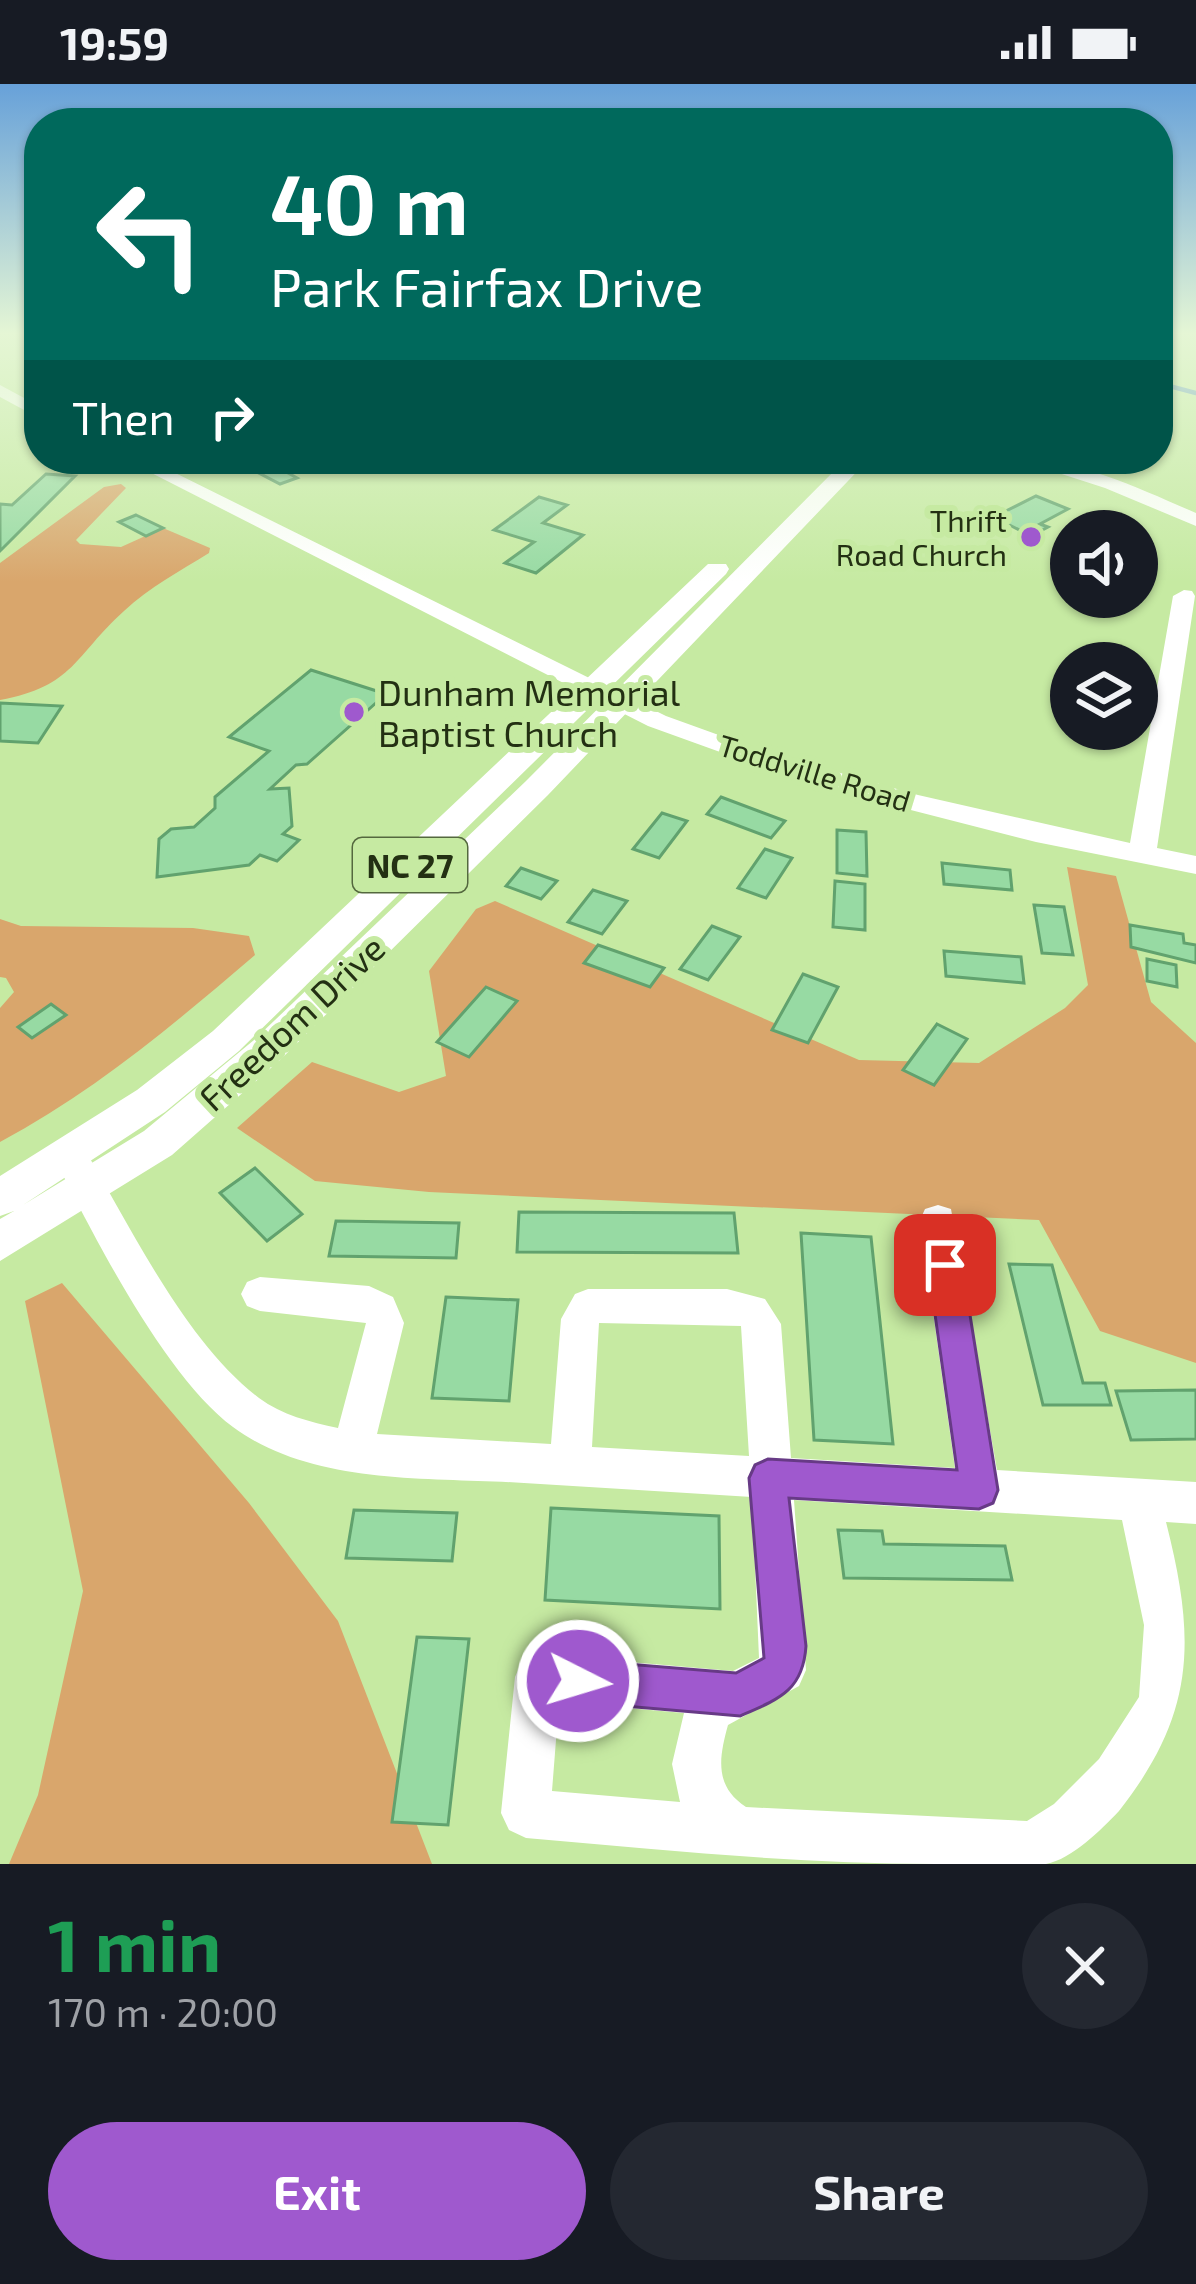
<!DOCTYPE html>
<html lang="en">
<head>
<meta charset="utf-8">
<style>
	body { margin:0; font-family:"Exo 2",sans-serif; background:#242831; color:#f1f3f6; height:100vh; display:flex; flex-direction:column; font-size:45px; white-space:nowrap }
	* { box-sizing:border-box; margin:0 }
	p { font-size:39px; color:#9ea1a6 }
	.icon { flex:none; width:66px; height:66px; fill:none; stroke:currentColor; stroke-width:2; stroke-linecap:round; stroke-linejoin:round }
	.map { position:relative; height:1780px; overflow:hidden }
	.details { display:flex; flex-direction:column; background:#171b24; flex:1 }
	.details>* { flex:none }
	.top-card { position:absolute; left:24px; top:24px; width:1149px; height:366px; border-radius:48px; box-shadow:0 3px 9px #0004; background:#00695c; color:#fff; overflow:hidden }
	.controls { position:absolute; left:1050px; top:426px; display:grid; gap:24px }
	.controls a { display:grid; place-items:center; width:108px; height:108px; border-radius:50%; background:#171b24; box-shadow:0 3px 9px #0004; font-size:60px }
	.pin { position:absolute; display:grid; place-items:center; width:102px; height:102px; color:#fff; margin:-51px; border-radius:24px; box-shadow:0 6px 18px #0006 }
	.me { position:absolute; width:132px; margin:-66px; rotate:95deg; stroke-linejoin:round; filter:drop-shadow(0 0 9px #0008) }
	.turn { display:flex; align-items:center; gap:42px; height:252px; padding:0 48px; font-size:54px }
	.turn .icon { width:156px; height:156px; stroke-width:2.5 }
	.turn b { display:block; font-size:84px; line-height:102px }
	.then { display:flex; align-items:center; height:114px; padding:0 48px; background:#0003; gap:24px; font-size:45px }
	.round { display:grid; place-items:center; flex:none; width:126px; height:126px; border-radius:63px; background:#242831 }
	.head { display:flex; align-items:center; justify-content:space-between; height:204px; padding:0 48px }
	h1 { font-size:72px; font-weight:700; line-height:90px; color:#1e9e55 }
	.primary-button { display:flex; gap:24px; margin-top:auto; padding:24px 48px }
	.primary-button a { flex:1; height:138px; border-radius:72px; background:#9f59ce; color:#fff; font-size:48px; font-weight:700; line-height:138px; text-align:center }
	.primary-button a+a { background:#242831; color:#f1f3f6 }
	.status { display:flex; justify-content:space-between; align-items:center; height:84px; padding:0 60px; background:#171b24; direction:ltr }
	.status svg { height:33px; fill:currentColor }
	.map>svg:first-child { display:block }
	.green { fill:#d9a66c }
	.lines { fill:none; stroke-linecap:round; stroke-linejoin:round }
	.stream { stroke:#4685c2; stroke-width:4.5 }
	.building { fill:#97daa3; stroke:#61a26e; stroke-width:3 }
	.minor { fill:#fff; fill-rule:evenodd }
	.major { fill:#fff; fill-rule:evenodd }
	.route { fill:#9f59ce; stroke:#673a86; stroke-width:3 }
	.poi-dot { fill:#9f59ce; stroke:#c6eaa2; stroke-width:4.5 }
	.labels { text-anchor:middle; dominant-baseline:central; stroke-width:12; stroke-linejoin:round; paint-order:stroke }
	.far-poi-label { font-size:30px; fill:#233013; stroke:#c6eaa2; text-anchor:end }
	.far-street-label { font-size:30px; fill:#233013; stroke:#c6eaa2 }
	.shield { fill:#c6eaa2; stroke:#54683e; stroke-width:3 }
	.shield-label { font-size:33px; font-weight:bold; fill:#233013 }
	.poi-label { font-size:36px; fill:#233013; stroke:#c6eaa2; text-anchor:start }
	.street-label { font-size:36px; fill:#233013; stroke:#c6eaa2 }
</style>
</head>
<body>
<div class="status"><b>19:59</b><svg viewBox="0 0 49 12"><path d="M0 12V9h3v3zM5 12V6h3v6zM10 12V3h3v9zM15 12V0h3v12zM26 1h20v11H26zM47 4h2v5h-2z"/></svg></div>
<div class="map">
<svg width="1196" height="1780" viewBox="0 0 1196 1780">
	<rect width="100%" height="100%" fill="#c6eaa2"/>
	<!-- green -->
	<g class="green">
		<path d="M121,400L126,404L76,456L80,460L121,463L163,444L210,464L209,469C180,487 150,503 124,527C74,572 75,602 0,616V479L104,403Z"/>
		<polygon points="1067,783 1116,792 1151,918 1196,959 1196,1279 1100,1247 1039,1136 429,1108 315,1097 237,1044 312,978 399,1008 446,992 429,887 476,825 495,817 859,976 979,979 1065,924 1088,901"/>
		<path d="M0,835L21,842L193,844L249,852L255,871C173,941 95,1007 0,1058V924L14,908L6,894L0,893Z"/>
		<polygon points="62,1199 249,1419 338,1537 432,1780 9,1780 38,1711 83,1507 25,1217"/>
	</g>
	<g class="lines">
		<!-- stream -->
		<polyline class="stream" points="1158,299 1196,309"/>
	</g>
	<!-- building -->
	<g class="building">
		<polygon points="270,379 297,394 280,400 253,386"/>
		<polygon points="46,390 75,392 0,467 0,420 12,421"/>
		<polygon points="1036,412 1068,425 1040,440 1048,443 1031,452 994,433"/>
		<polygon points="539,413 567,421 543,439 583,451 536,489 505,479 534,458 494,446"/>
		<polygon points="136,431 163,444 146,452 119,438"/>
		<polygon points="311,586 386,610 307,680 296,681 270,705 289,704 292,742 283,750 299,756 277,777 260,771 249,781 157,793 159,755 171,745 194,743 215,724 215,713 269,667 229,653"/>
		<polygon points="0,619 62,622 38,659 0,657"/>
		<polygon points="721,713 785,737 771,754 707,730"/>
		<polygon points="662,729 687,737 659,774 633,765"/>
		<polygon points="837,746 866,748 867,792 837,789"/>
		<polygon points="765,765 792,774 766,814 738,804"/>
		<polygon points="942,779 1010,786 1012,806 944,800"/>
		<polygon points="521,784 557,797 541,815 506,802"/>
		<polygon points="835,797 865,800 865,846 833,843"/>
		<polygon points="593,806 627,817 602,850 568,838"/>
		<polygon points="1034,821 1064,823 1073,871 1042,869"/>
		<polygon points="1130,841 1183,850 1184,859 1196,861 1196,879 1131,863"/>
		<polygon points="712,842 740,853 708,896 680,885"/>
		<polygon points="598,861 664,884 650,903 584,879"/>
		<polygon points="944,867 1021,873 1024,899 946,892"/>
		<polygon points="1147,875 1176,881 1177,903 1147,897"/>
		<polygon points="803,890 838,903 808,959 772,946"/>
		<polygon points="486,903 517,917 469,973 437,958"/>
		<polygon points="51,920 66,931 32,954 18,943"/>
		<polygon points="937,940 967,955 934,1001 903,986"/>
		<polygon points="255,1084 302,1130 267,1157 220,1109"/>
		<polygon points="519,1128 734,1129 738,1169 517,1168"/>
		<polygon points="336,1137 459,1139 456,1174 329,1172"/>
		<polygon points="801,1149 871,1153 893,1360 814,1356"/>
		<polygon points="1009,1180 1052,1181 1083,1299 1105,1299 1111,1321 1043,1321"/>
		<polygon points="446,1213 518,1216 509,1317 432,1314"/>
		<polygon points="1196,1306 1196,1355 1131,1356 1116,1307"/>
		<polygon points="551,1424 719,1432 720,1525 545,1516"/>
		<polygon points="354,1426 457,1429 452,1477 346,1474"/>
		<polygon points="838,1446 882,1447 884,1460 1005,1462 1012,1496 844,1494"/>
		<polygon points="417,1553 469,1555 448,1741 392,1738"/>
	</g>
	<g class="lines">
		<!-- minor -->
		<g class="minor">
			<polygon points="0,301 39,322 39,334 0,313"/>
			<polygon points="124,375 147,375 666,632 763,667 918,711 1130,759 1173,512 1184,506 1192,507 1195,512 1157,764 1196,772 1196,790 1036,758 903,724 745,677 648,642"/>
			<path d="M1015,375C1079,375 1138,404 1196,429V442L1105,404Z"/>
			<path d="M70,1057L82,1061C130,1141 184,1257 259,1314C282,1331 310,1338 338,1344L366,1239L260,1227L247,1222L241,1210L247,1198L260,1193L369,1202L393,1213L404,1239L377,1350L551,1360L561,1235L575,1210L588,1205H727L765,1215L781,1240L791,1374L955,1384L920,1136L925,1125L938,1121L951,1125L997,1386L1196,1398V1440L1166,1438C1196,1556 1196,1629 1119,1727C1101,1746 1072,1775 1046,1780C1012,1780 970,1780 936,1780C798,1780 663,1766 526,1754L509,1746L501,1729L515,1593L522,1577L538,1570L733,1587L759,1574L752,1413C676,1408 600,1404 524,1399C430,1393 313,1402 233,1343C164,1292 92,1149 53,1071L58,1061ZM599,1239L741,1242L749,1372L592,1363ZM794,1416L1122,1436L1144,1541L1139,1613L1099,1675L1054,1720L1027,1737L746,1723C714,1702 719,1674 728,1641L799,1602L806,1586ZM559,1618L684,1629L672,1680L680,1718L552,1707Z"/>
		</g>
		<!-- major -->
		<polygon class="major" points="846,375 869,375 548,711 280,976 172,1071 0,1177 0,1135 14,1127 0,1132 0,1092 137,1006 213,947 708,480 726,480 729,485 726,490 239,967 165,1028 23,1121 144,1047 254,956 526,697"/>
	</g>
	<!-- sky -->
	<linearGradient id="sky" x2="0" y2="1"><stop stop-color="#67a1d9"/><stop offset="0.5" stop-color="#e5f6d5"/><stop offset="1" stop-color="#e5f6d5" stop-opacity="0"/></linearGradient>
	<rect width="1196" height="498" fill="url(#sky)"/>
	<!-- route -->
	<path class="route" d="M945,1166L957,1171L962,1181L998,1406L993,1419L979,1425L789,1414L806,1562C803,1607 779,1615 740,1632L578,1618L563,1611L557,1597L563,1582L578,1576L736,1589L764,1574L749,1394L755,1381L768,1375L957,1386L928,1181L933,1171Z"/>
	<!-- markers -->
	<g class="poi-dot">
		<circle cx="1031" cy="453" r="12"/>
		<circle cx="354" cy="628" r="12"/>
	</g>
	<g class="labels">
		<!-- far-poi labels -->
		<g class="far-poi-label">
			<text x="1007" y="436">Thrift<tspan x="1007" dy="34">Road Church</tspan></text>
		</g>
		<!-- far-street labels -->
		<g class="far-street-label">
			<text transform="translate(815 688) rotate(17)">Toddville Road</text>
		</g>
		<!-- shield labels -->
		<rect class="shield" x="353" y="754" width="114" height="54" rx="9"/>
		<g class="shield-label">
			<text x="410" y="781">NC 27</text>
		</g>
		<!-- poi labels -->
		<g class="poi-label">
			<text x="378" y="607">Dunham Memorial<tspan x="378" dy="41">Baptist Church</tspan></text>
		</g>
		<!-- street labels -->
		<g class="street-label">
			<text transform="translate(291 938) rotate(-43)">Freedom Drive</text>
		</g>
	</g>
</svg>
<div class="controls">
<a><svg class="icon" aria-label="sound" viewBox="0 0 24 24"><path d="M4 9h4l5-4v14l-5-4H4zM17 9q2 3 0 6"/></svg></a>
<a><svg class="icon" aria-label="layers" viewBox="0 0 24 24"><path d="M12 4l9 5-9 5-9-5zM3 14l9 5 9-5"/></svg></a>
</div>
<div class="pin" style="left:945px;top:1181px;background:#d93025"><svg class="icon" aria-label="arrive" viewBox="0 0 24 24"><path d="M6 21V4h12l-3 4 3 4H6"/></svg></div>
<svg class="me" style="left:578px;top:1597px" viewBox="-20 -20 40 40"><circle r="17" fill="#9f59ce" stroke="#fff" stroke-width="3"/><path d="M0-11L8 9 0 5-8 9z" fill="#fff"/></svg>
<div class="top-card">
<div class="turn"><svg class="icon" aria-label="left" viewBox="0 0 24 24"><path d="M17 20v-9H6M10 6l-5 5 5 5"/></svg><div><b>40 m</b>Park Fairfax Drive</div></div>
<div class="then">Then<svg class="icon" aria-label="right" viewBox="0 0 24 24"><path d="M7 20v-9h11M14 6l5 5-5 5"/></svg></div>
</div>
</div>
<section class="details">
<div class="head"><div><h1>1 min</h1><p>170 m · 20:00</p></div><a class="round"><svg class="icon" aria-label="close" viewBox="0 0 24 24"><path d="M6 6l12 12M18 6L6 18"/></svg></a></div>
<div class="primary-button"><a>Exit</a><a>Share</a></div>
</section>
</body>
</html>
